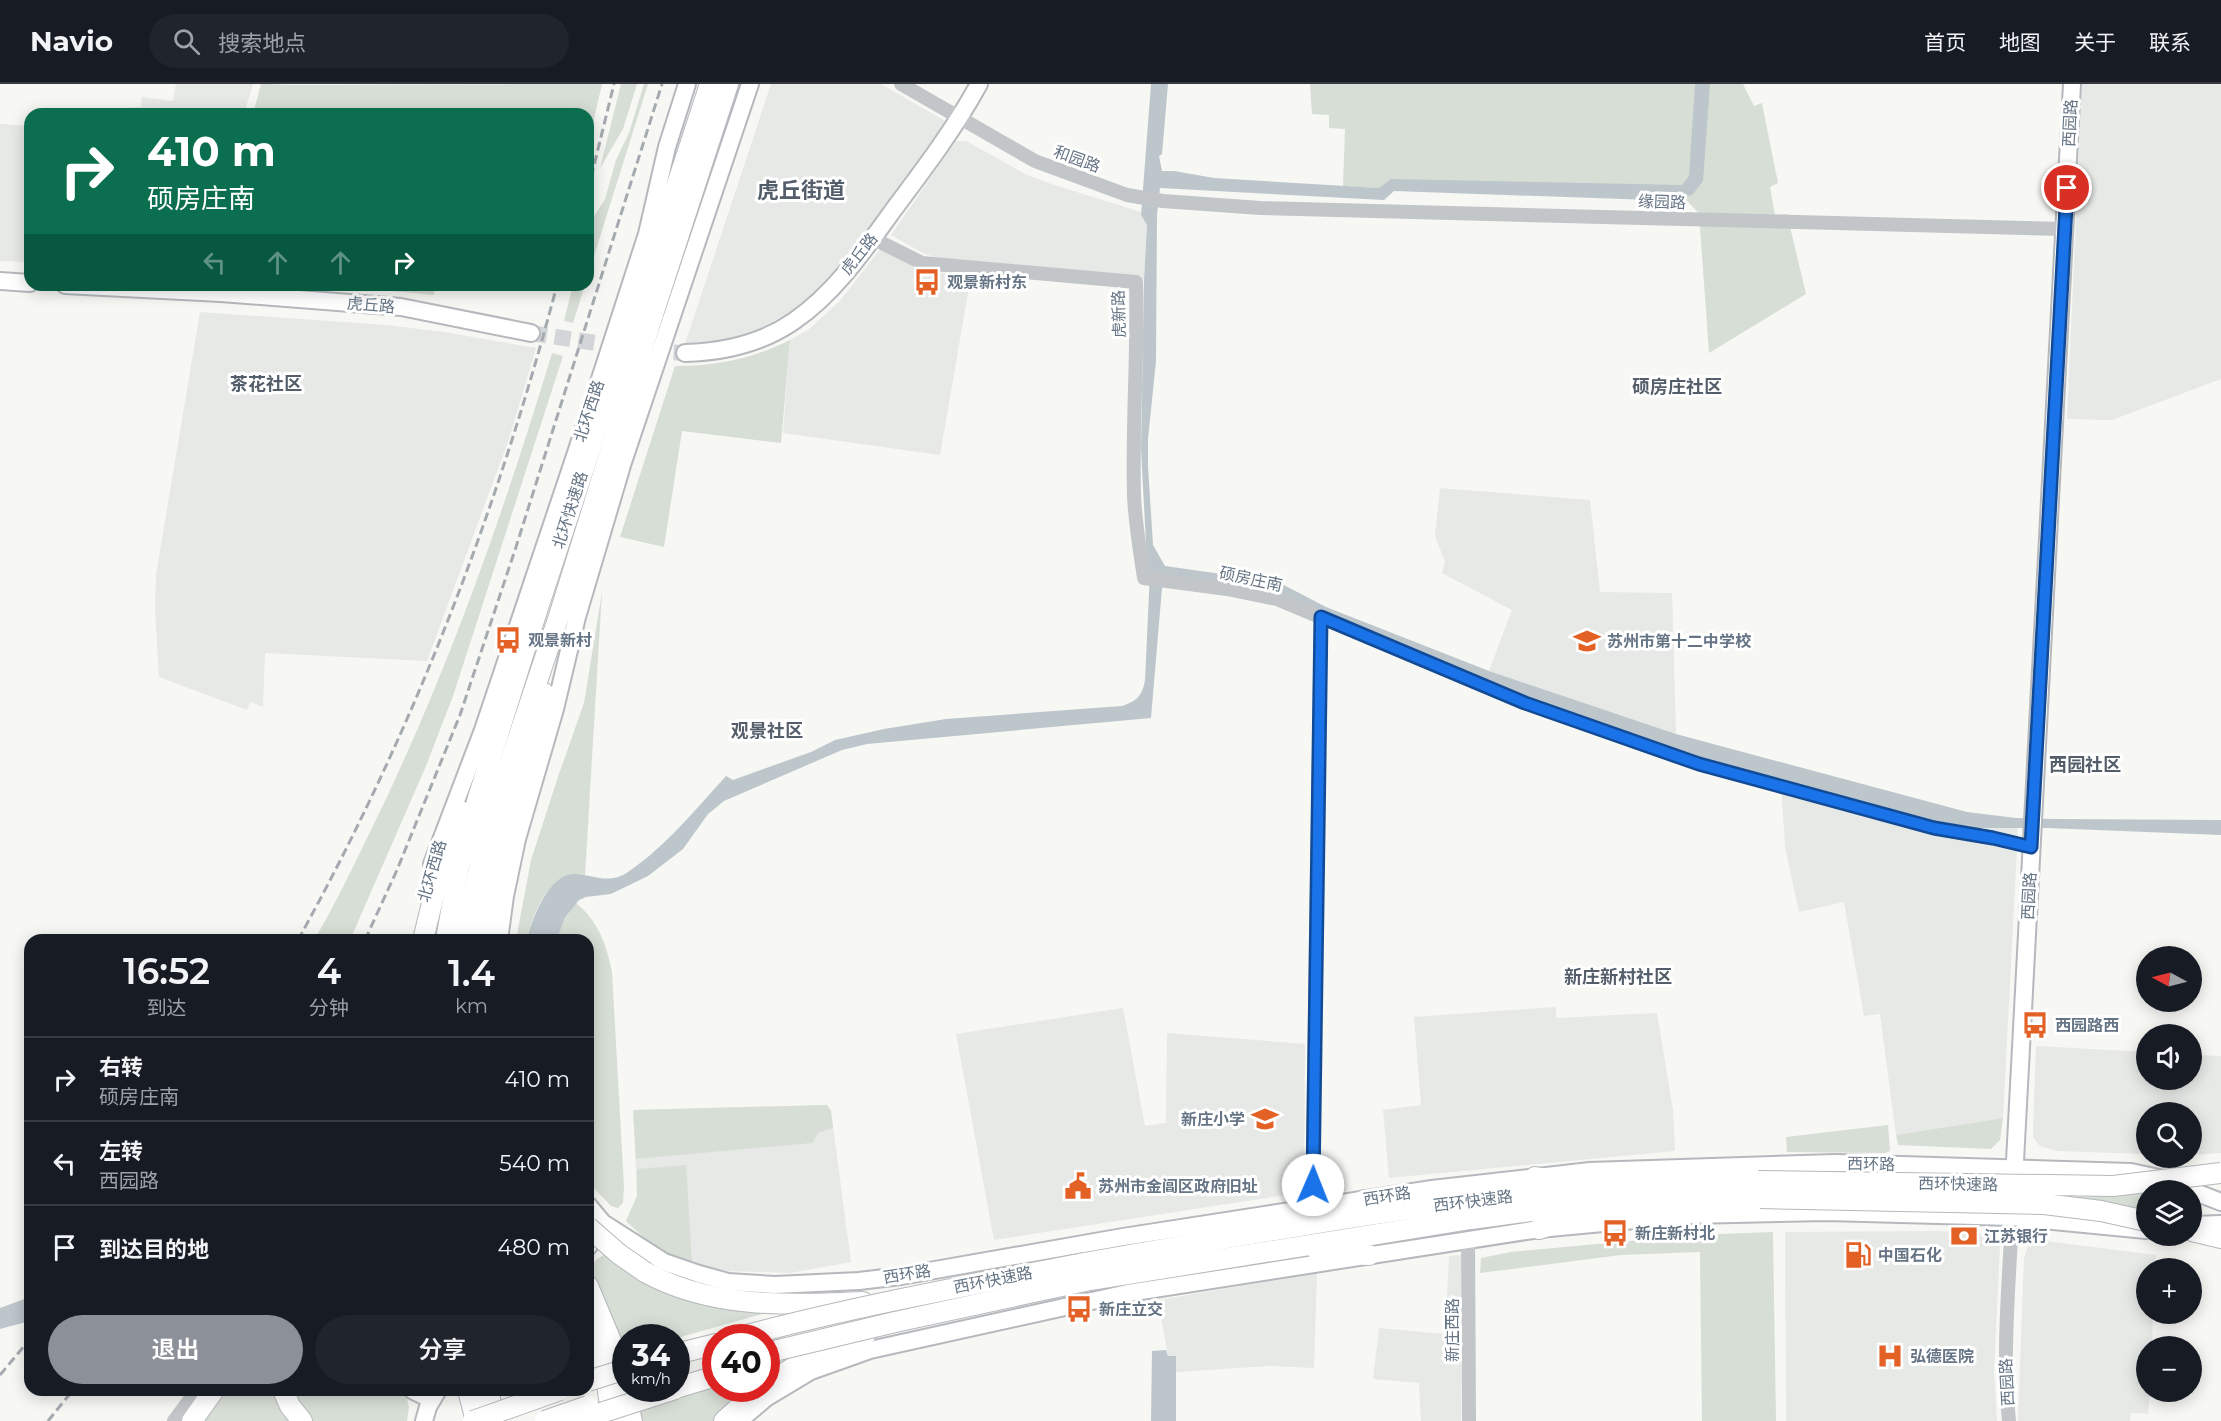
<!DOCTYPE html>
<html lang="zh">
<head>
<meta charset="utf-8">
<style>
	body { margin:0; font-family:Montserrat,"Noto Sans SC",sans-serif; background:#20242c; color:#f1f3f6; height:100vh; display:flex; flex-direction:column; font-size:22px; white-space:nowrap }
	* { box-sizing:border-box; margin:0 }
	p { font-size:20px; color:#9ea1a6 }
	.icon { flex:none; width:33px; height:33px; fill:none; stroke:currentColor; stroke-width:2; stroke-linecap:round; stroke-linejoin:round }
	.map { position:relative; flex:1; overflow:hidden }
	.sheet { position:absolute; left:24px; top:850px; width:570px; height:462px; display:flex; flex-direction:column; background:#171b24; border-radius:18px; box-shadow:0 3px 15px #0003 }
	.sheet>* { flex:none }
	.guide { position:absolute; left:24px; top:24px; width:570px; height:183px; border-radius:18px; box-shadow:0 3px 15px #0003; background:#0b6e4f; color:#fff; overflow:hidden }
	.needle { width:39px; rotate:277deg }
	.controls { position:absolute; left:2136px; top:862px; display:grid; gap:12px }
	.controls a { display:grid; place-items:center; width:66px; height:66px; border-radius:50%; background:#171b24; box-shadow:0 3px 15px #0003; font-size:30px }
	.speed { position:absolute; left:612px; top:1240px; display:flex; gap:12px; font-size:30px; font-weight:700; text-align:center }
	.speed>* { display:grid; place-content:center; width:78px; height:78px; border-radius:50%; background:#171b24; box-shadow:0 3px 15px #0003; line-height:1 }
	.speed small { font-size:15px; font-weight:400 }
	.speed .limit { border:9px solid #d22; background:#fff; color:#111 }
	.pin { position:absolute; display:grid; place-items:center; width:51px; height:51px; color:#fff; margin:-26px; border:3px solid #fff; border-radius:50%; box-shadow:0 2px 6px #0007 }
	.me { position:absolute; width:66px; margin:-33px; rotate:1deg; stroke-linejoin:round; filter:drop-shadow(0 0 4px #0008) }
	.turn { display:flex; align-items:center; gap:21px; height:126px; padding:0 24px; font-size:27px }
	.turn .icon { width:78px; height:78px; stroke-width:2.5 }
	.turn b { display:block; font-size:42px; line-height:51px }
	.lanes { display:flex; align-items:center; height:57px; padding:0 24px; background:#0003; justify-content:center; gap:30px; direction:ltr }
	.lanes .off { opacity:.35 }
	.eta { display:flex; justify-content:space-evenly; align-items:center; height:102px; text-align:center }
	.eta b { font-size:36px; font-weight:600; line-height:42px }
	.button { display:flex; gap:12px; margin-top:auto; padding:12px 24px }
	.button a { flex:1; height:69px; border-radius:36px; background:#8c9099; color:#fff; font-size:24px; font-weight:600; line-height:69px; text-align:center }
	.button a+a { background:#20242c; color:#f1f3f6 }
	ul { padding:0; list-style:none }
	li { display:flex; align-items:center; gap:18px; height:84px; padding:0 24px; border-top:2px solid #363941 }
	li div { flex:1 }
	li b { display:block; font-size:22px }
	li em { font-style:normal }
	header { display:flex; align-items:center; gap:36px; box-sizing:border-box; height:84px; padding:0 30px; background:#171b24; border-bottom:2px solid #363941 }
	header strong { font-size:28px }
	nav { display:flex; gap:33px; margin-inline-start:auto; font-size:21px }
	.search { width:420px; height:54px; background:#20242c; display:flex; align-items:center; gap:15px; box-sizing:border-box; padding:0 21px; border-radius:33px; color:#9ea1a6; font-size:22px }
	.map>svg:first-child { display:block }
	.built { fill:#e7e9e7 }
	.green { fill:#d7ded5 }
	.water { fill:#bcc6cb }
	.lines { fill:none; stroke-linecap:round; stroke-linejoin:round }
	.major-tunnel { stroke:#d3d6d8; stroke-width:16; stroke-dasharray:16 8; stroke-linecap:butt }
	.major-casing { stroke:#b5b9bd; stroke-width:20 }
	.highway-casing { stroke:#b5b8bc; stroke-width:22 }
	.minor { stroke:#c2c6c9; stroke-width:14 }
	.major { stroke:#fff; stroke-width:16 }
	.highway { stroke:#fff; stroke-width:20 }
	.rail { stroke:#a5aab0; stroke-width:3; stroke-dasharray:9 4.5; stroke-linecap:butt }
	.highway-bridge-casing { stroke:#b5b8bc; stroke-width:22; stroke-linecap:butt }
	.highway-bridge { stroke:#fff; stroke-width:20 }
	.route-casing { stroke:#114b97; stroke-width:15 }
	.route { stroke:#1a73e8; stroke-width:10 }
	.labels { text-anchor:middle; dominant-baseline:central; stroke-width:6; stroke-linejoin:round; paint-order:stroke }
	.street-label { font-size:16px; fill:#667585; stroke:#fff }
	.poi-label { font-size:16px; font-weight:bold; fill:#667585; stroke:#fff; text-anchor:start }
	.neighbourhood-label { font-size:18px; font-weight:bold; fill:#545e6a; stroke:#fff }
	.district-label { font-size:22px; font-weight:bold; fill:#545e6a; stroke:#fff }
</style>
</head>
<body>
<header>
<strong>Navio</strong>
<div class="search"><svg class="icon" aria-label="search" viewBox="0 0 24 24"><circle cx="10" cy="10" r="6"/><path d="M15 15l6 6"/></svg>搜索地点</div>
<nav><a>首页</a><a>地图</a><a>关于</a><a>联系</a></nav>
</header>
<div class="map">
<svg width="2221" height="1337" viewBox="0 0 2221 1337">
	<rect width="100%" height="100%" fill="#f7f7f4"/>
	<!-- built -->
	<g class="built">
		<polygon points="176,0 253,0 244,30 110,30 109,25 141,23 142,13 173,17"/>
		<polygon points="771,0 881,0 945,37 903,101 843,178 815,209 791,227 751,250 720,258 685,260"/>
		<polygon points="2082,0 2221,0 2221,295 2112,336 2067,335"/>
		<polygon points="0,40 30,42 30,178 0,177"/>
		<polygon points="956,57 966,57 1025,90 1054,101 1141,128 1141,131 1147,141 1144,197 937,174 923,169 891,151"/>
		<polygon points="881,164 919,186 971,192 940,371 783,349 790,256 808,246 840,217"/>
		<polygon points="200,228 386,241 444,248 536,264 509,355 427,577 265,569 263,623 250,618 247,626 159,593 155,524 156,491"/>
		<polygon points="1440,404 1590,416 1600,508 1672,509 1676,650 1489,587 1512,526 1442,489 1445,478 1435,452"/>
		<polygon points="1781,697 1955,744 2018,744 2003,1034 1896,1051 1880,930 1864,932 1844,818 1799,828 1785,763"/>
		<polygon points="1556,923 1556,934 1657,929 1673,1026 1675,1067 1389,1094 1383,1026 1421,1021 1414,933"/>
		<polygon points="1123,924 1145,1042 1166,1039 1167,949 1305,960 1304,1108 994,1156 956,950"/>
		<polygon points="2036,962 2146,968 2146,996 2192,996 2192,971 2221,972 2221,1069 2192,1071 2192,1029 2146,1029 2146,1070 2057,1067 2040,1062 2033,1053 2033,1046"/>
		<polygon points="827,1021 831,1027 851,1178 790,1189 728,1187 707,1184 682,1176 645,1155 626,1137 637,1112 633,1026"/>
		<polygon points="1937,1147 1988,1150 1994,1154 2000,1162 1994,1288 1997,1337 1786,1337 1785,1148"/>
		<polygon points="2038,1156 2156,1171 2155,1185 2146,1185 2146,1230 2153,1230 2152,1263 2146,1263 2146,1308 2150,1308 2148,1330 2131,1329 2130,1337 2018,1337 2024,1174 2028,1162"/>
		<polygon points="1461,1171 1461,1337 1421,1337 1419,1299 1373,1295 1379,1244 1445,1250 1449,1172"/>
		<polygon points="1317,1189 1314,1284 1269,1282 1176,1288 1176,1272 1168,1272 1158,1216"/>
	</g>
	<!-- green -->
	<g class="green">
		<polygon points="261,0 292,1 602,0 588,61 588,30 253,30"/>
		<polygon points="621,0 637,0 623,45 600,84"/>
		<polygon points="644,0 648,0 588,191 588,142 605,115 616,76 629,49"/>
		<polygon points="1310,0 1743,0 1754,22 1762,19 1778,99 1770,103 1775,131 1787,130 1806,210 1709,269 1699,129 1689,119 1679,117 1676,103 1379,104 1343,102 1345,45 1329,44 1329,31 1312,30"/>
		<polygon points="330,201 435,201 434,211"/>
		<polygon points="573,201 585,201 573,239 564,237"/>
		<path d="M790,256L781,359L682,347L664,463L620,453L675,282C717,282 752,275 790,256Z"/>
		<path d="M552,269L563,272L453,612L426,682L350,856H314C334,823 351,787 368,752C445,597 502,434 552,269Z"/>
		<path d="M602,508L585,791C550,785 532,829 527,856H516L531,776L559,690L584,619Z"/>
		<path d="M576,819C598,837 607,861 612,888L624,1102L623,1119L618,1124L611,1122L588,1098V856H556L561,841Z"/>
		<polygon points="827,1021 831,1027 833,1044 818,1049 812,1059 636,1075 633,1026"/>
		<polygon points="2003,1034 2000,1056 1991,1065 1898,1061 1896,1051"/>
		<polygon points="1888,1041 1890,1067 1885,1069 1787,1068 1786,1053"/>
		<path d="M686,1081L692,1179C665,1171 646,1156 626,1137L637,1112V1085Z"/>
		<polygon points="2146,1109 2146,1129 2064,1114"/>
		<polygon points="1773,1148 1776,1337 1702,1337 1700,1168 1621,1171 1480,1189 1481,1174 1511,1168 1695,1151"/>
		<polygon points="606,1169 635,1185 784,1224 677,1254 626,1254 625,1269 588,1280 588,1188 596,1176"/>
		<polygon points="715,1294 716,1305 748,1305 715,1337 605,1337"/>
		<polygon points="223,1307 395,1307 407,1315 409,1323 407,1337 200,1337"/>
	</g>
	<!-- water -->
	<g class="water">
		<path d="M1151,0H1168L1162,70L1159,72L1162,87H1174L1214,94L1379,104L1391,95L1682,101L1689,92L1695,0H1710L1703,97L1693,110L1679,117L1394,107L1384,116L1160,104L1157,131L1156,277L1148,355V382L1153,461L1165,482L1278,498L1326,523L1489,587L1676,650L1967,728L2016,734L2057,735L2221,736V751L2047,744H1955L1675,666L1638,651L1557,626L1275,509L1163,492L1151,634L867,660L842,666L724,717L708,730L683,765L648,792L611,810L586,813L579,816L565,834L556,856H527C531,836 549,789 575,790C595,791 609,801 628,788C666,762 695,726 726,692L733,696L811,668L835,656L884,645L946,635L1122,622C1136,618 1143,611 1145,596L1150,488L1147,477L1141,366L1144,197L1147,141L1141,131Z"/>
		<polygon points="30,1213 30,1237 0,1245 0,1224"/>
		<polygon points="1166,1266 1168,1272 1176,1272 1176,1337 1151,1337 1152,1267"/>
	</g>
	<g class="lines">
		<!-- major-tunnel -->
		<polyline class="major-tunnel" points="531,249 648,267 685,269"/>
		<defs>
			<g id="major">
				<polyline points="0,197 30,199"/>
				<polyline points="65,201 221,209 401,223 531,249"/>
				<path d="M685,269C724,268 761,260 794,237C835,209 865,165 894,125C924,85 955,44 979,0"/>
				<polyline points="432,780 483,646 576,369 647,150 667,63 687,0"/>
				<polyline points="499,856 505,812 517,755 555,625 577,533 623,378 750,0"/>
				<polyline points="2014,1096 2072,0"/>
				<polyline points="588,1121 603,1139 664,1178 699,1190 728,1198 775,1201 859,1197 901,1192 1123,1153 1432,1105 1590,1087 1835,1079 2131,1088 2159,1094 2221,1118"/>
				<polyline points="2192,1141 2221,1140"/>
				<polyline points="588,1163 602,1140"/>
				<polyline points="412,1306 432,1316"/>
				<polyline points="424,1337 428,1323 438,1306"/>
				<polyline points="739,1337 766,1314 811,1287 870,1266 1128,1209 1539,1145 1688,1131 1827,1128 2012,1133 2146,1146"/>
			</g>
			<g id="highway">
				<polyline points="423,856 442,778 463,728"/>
				<polyline points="446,856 459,782 478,714 536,530 710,0"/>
				<polyline points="465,856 481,774 498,714 559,532 655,224 728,0"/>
				<polyline points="485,856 501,761 538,637 544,609"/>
				<polyline points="1535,1093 1569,1099"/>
				<polyline points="1331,1129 1365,1116"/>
				<polyline points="1539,1145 1582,1131"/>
				<polyline points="2192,1147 2221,1154"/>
				<polyline points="1318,1168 1369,1171"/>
				<path d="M1084,1179C1212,1157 1340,1133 1469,1117C1565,1104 1662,1099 1758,1097"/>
				<path d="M645,1188C712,1225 789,1221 863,1218"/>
				<polyline points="1085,1197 1471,1135 1539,1126 1760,1114"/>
				<polyline points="588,1202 614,1264 632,1337"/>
				<path d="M588,1238C603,1269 608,1303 612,1337"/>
				<polyline points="676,1270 716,1260"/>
				<polyline points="766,1300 794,1283 866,1250"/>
				<polyline points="676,1304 716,1292"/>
				<polyline points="283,1306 290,1322 302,1337"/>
				<polyline points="468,1306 476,1337"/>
				<polyline points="488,1306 495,1337"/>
				<polyline points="192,1337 214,1306"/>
				<polyline points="724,1337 760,1305"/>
			</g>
		</defs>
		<!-- major casing -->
		<use href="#major" class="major-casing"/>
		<!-- highway casing -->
		<use href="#highway" class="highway-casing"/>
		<!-- minor -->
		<g class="minor">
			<polyline points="901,0 1035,77 1127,111 1163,117 1260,124 2064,145"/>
			<path d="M872,154L922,179L1136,198C1138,269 1132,340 1134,411C1135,439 1140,466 1144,494L1227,505L1277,515L1525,619L1699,680L1934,744L1993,754L2031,763"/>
			<polyline points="1312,1124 1321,533"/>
			<polyline points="1468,1155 1469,1337"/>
			<polyline points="174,1337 197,1306"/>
			<path d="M2009,1337C2002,1269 2009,1201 2012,1133"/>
		</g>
		<!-- major -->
		<use href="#major" class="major"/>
		<!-- highway -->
		<use href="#highway" class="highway"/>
		<!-- rail -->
		<g class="rail">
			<polyline points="588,106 614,0"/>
			<path d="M298,856C412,650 497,429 557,201"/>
			<polyline points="365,856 397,786 460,631 516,463 662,0"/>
			<polyline points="0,1291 30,1255"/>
			<polyline points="48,1337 73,1306"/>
		</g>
		<defs>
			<g id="highway-bridge">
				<polyline points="1758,1097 2113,1102 2221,1089"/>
				<polyline points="1760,1114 2044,1120 2101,1127 2146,1137"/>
				<polyline points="588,1143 619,1170 645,1188"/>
				<path d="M736,1254C850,1223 967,1202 1084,1179"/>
				<polyline points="766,1269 895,1238 1085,1197"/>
				<polyline points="588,1297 626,1285"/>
				<polyline points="473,1337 560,1306"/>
				<polyline points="545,1337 588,1322"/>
				<polyline points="576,1337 675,1305"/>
			</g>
		</defs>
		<!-- highway-bridge casing -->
		<use href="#highway-bridge" class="highway-bridge-casing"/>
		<!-- highway-bridge -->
		<use href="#highway-bridge" class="highway-bridge"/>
	</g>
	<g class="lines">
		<defs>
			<polyline id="route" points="1313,1101 1321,533 1525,619 1699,680 1934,744 1993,754 2031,763 2067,104"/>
		</defs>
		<!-- route casing -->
		<use href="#route" class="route-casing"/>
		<!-- route -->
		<use href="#route" class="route"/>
	</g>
	<!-- icons -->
	<defs>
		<symbol id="bus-bare" viewBox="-9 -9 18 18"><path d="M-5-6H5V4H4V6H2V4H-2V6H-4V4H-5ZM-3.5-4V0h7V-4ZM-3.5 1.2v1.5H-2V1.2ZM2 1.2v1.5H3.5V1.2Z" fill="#e46126" stroke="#fff" stroke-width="2.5" paint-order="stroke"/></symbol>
		<symbol id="school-bare" viewBox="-9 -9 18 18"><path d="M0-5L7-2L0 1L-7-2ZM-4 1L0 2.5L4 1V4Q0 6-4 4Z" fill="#e46126" stroke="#fff" stroke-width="2.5" paint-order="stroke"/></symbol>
		<symbol id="civic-bare" viewBox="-9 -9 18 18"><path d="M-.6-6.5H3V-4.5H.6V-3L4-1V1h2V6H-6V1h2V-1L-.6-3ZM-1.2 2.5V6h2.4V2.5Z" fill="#e46126" stroke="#fff" stroke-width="2.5" paint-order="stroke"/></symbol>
		<symbol id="bank-bare" viewBox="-9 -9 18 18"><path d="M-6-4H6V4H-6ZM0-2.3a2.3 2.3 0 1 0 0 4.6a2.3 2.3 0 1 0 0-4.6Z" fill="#e46126" stroke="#fff" stroke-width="2.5" paint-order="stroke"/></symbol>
		<symbol id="fuel-bare" viewBox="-9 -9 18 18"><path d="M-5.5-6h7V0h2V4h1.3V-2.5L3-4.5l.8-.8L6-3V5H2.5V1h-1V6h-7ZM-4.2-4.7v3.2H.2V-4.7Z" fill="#e46126" stroke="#fff" stroke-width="2.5" paint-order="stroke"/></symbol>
		<symbol id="hospital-bare" viewBox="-9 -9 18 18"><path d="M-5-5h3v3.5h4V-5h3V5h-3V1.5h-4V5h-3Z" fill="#e46126" stroke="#fff" stroke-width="2.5" paint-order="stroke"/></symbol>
	</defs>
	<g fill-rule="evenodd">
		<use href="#bus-bare" x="908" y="179" width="38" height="38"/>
		<use href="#bus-bare" x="489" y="537" width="38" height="38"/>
		<use href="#school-bare" x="1568" y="538" width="38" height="38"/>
		<use href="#bus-bare" x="2016" y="922" width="38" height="38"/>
		<use href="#school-bare" x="1246" y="1016" width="38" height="38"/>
		<use href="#civic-bare" x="1059" y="1083" width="38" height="38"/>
		<use href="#bus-bare" x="1596" y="1130" width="38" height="38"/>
		<use href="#bank-bare" x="1945" y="1133" width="38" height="38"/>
		<use href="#fuel-bare" x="1839" y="1152" width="38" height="38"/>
		<use href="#bus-bare" x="1060" y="1206" width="38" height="38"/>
		<use href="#hospital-bare" x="1871" y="1253" width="38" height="38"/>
	</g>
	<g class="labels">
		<!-- street labels -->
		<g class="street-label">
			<text transform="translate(2070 39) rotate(-87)">西园路</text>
			<text transform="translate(1077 75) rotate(20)">和园路</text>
			<text transform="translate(1662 118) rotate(2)">缘园路</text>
			<text transform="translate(859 170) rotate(-51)">虎丘路</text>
			<text transform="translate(371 221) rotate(5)">虎丘路</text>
			<text transform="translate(1119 230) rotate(-92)">虎新路</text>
			<text transform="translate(589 327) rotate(-72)">北环西路</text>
			<text transform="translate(570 426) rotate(-72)">北环快速路</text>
			<text transform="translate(1251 495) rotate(12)">硕房庄南</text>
			<text transform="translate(432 787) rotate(-74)">北环西路</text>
			<text transform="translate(2029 812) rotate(-87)">西园路</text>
			<text transform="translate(1871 1080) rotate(1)">西环路</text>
			<text transform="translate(1958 1100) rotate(1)">西环快速路</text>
			<text transform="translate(1387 1112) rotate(-9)">西环路</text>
			<text transform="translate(1473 1117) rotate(-7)">西环快速路</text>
			<text transform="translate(907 1190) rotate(-9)">西环路</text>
			<text transform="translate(993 1196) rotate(-11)">西环快速路</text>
			<text transform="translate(1452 1246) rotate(-90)">新庄西路</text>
			<text transform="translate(2007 1298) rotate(-93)">西园路</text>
		</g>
		<!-- poi labels -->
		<g class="poi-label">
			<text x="947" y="198">观景新村东</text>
			<text x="528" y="556">观景新村</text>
			<text x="1607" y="557">苏州市第十二中学校</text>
			<text x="2055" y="941">西园路西</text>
			<text x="1245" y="1035" text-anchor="end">新庄小学</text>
			<text x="1098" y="1102">苏州市金阊区政府旧址</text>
			<text x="1635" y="1149">新庄新村北</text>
			<text x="1984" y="1152">江苏银行</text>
			<text x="1878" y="1171">中国石化</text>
			<text x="1099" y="1225">新庄立交</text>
			<text x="1910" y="1272">弘德医院</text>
		</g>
		<!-- neighbourhood labels -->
		<g class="neighbourhood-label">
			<text x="266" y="300">茶花社区</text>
			<text x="1677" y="303">硕房庄社区</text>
			<text x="767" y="647">观景社区</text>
			<text x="2085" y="681">西园社区</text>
			<text x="1618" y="893">新庄新村社区</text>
		</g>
		<!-- district labels -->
		<g class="district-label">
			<text x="801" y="106">虎丘街道</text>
		</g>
	</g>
</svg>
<div class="controls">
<a><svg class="needle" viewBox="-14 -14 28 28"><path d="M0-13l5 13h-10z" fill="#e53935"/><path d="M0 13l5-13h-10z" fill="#9ea1a6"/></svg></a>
<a><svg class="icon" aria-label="sound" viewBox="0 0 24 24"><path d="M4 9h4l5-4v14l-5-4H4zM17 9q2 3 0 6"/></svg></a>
<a><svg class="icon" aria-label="search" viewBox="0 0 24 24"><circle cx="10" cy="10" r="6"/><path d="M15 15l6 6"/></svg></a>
<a><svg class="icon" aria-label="layers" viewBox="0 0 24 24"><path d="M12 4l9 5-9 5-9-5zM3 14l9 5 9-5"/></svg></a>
<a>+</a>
<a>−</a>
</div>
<div class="speed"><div>34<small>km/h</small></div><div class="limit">40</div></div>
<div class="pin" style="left:2067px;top:104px;background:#d93025"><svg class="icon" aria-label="arrive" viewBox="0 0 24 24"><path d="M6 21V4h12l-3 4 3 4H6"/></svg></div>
<svg class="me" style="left:1313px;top:1101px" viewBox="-20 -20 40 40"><circle r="19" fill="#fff"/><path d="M0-13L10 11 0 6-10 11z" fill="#1a73e8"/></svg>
<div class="guide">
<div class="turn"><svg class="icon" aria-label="right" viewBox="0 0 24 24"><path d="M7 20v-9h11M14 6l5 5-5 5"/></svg><div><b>410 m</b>硕房庄南</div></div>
<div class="lanes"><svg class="icon off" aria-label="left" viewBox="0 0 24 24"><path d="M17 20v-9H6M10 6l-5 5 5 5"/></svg><svg class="icon off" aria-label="ahead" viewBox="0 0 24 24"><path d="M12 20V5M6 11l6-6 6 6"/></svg><svg class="icon off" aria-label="ahead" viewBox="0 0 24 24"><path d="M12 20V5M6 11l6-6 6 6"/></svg><svg class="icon" aria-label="right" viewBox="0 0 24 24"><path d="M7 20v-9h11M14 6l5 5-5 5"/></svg></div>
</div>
<section class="sheet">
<div class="eta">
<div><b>16:52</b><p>到达</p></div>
<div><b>4</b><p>分钟</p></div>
<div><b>1.4</b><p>km</p></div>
</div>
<ul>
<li><svg class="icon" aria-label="right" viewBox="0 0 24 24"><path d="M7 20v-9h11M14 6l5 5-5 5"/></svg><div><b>右转</b><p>硕房庄南</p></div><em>410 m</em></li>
<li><svg class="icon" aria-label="left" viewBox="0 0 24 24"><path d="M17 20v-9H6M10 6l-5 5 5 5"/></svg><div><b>左转</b><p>西园路</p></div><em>540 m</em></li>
<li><svg class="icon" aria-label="arrive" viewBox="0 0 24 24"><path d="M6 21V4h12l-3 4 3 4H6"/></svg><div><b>到达目的地</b></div><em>480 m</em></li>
</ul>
<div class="button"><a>退出</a><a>分享</a></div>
</section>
</div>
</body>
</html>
